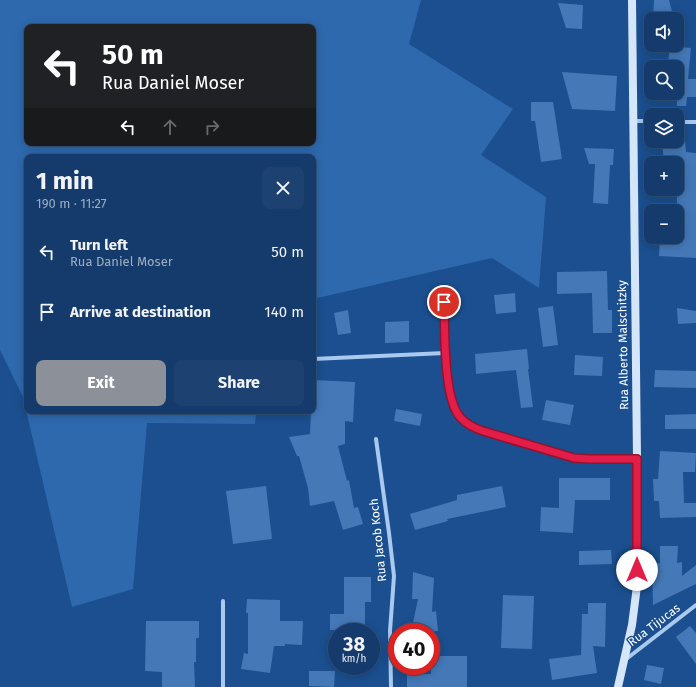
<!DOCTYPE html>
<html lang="en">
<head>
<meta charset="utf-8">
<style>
	body { margin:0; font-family:"Fira Sans",sans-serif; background:#1d4271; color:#f1f3f6; height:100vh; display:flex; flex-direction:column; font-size:15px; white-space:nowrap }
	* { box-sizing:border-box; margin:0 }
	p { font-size:13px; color:#9dadc1 }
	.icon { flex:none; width:22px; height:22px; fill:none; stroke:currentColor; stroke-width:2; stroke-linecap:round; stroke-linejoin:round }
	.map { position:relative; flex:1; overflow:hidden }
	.side { position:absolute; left:24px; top:154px; width:292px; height:260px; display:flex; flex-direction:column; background:#143b6b; border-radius:8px; box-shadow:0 2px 10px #0003,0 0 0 1px #33557e }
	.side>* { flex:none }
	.hud { position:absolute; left:24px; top:24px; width:292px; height:122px; border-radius:8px; box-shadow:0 2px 10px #0003,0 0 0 1px #33557e; background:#202124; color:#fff; overflow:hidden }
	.buttons { position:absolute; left:644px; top:12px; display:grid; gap:8px }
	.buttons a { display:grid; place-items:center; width:40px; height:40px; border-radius:8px; background:#143b6b; box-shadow:0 2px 10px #0003,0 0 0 1px #33557e; font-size:20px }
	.speed { position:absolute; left:328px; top:623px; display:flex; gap:8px; font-size:20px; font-weight:700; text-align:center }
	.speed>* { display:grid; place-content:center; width:52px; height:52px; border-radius:50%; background:#143b6b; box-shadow:0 2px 10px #0003,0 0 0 1px #33557e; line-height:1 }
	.speed small { font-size:10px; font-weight:400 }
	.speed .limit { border:6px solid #d22; background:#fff; color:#111 }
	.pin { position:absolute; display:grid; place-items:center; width:34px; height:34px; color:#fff; margin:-17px; border:2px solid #fff; border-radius:50%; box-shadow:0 1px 4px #0007 }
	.me { position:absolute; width:44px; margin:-22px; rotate:0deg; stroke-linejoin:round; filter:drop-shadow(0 0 3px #0008) }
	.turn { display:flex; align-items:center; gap:14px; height:84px; padding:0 12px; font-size:18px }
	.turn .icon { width:52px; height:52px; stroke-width:2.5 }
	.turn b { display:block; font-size:28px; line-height:34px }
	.lanes { display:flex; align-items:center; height:38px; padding:0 12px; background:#0003; justify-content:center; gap:20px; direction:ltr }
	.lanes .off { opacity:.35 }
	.round { display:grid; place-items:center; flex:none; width:42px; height:42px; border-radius:8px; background:#1d4271 }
	.overview { display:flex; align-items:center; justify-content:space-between; height:68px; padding:0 12px }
	h1 { font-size:24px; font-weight:700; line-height:30px }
	.action { display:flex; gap:8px; margin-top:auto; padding:8px 12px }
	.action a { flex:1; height:46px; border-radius:8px; background:#8c9099; color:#fff; font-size:16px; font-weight:700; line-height:46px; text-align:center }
	.action a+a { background:#1d4271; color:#f1f3f6 }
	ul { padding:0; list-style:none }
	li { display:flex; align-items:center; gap:12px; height:60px; padding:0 12px }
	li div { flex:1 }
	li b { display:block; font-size:15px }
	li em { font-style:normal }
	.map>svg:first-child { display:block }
	.green { fill:#2e69ad; fill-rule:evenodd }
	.building { fill:#4478b7 }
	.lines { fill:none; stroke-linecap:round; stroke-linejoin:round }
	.street { stroke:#a9c9ee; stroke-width:4 }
	.secondary { stroke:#d6e6fa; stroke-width:8 }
	.route-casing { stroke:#92132f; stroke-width:10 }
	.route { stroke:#e11d48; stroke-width:7 }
	.labels { text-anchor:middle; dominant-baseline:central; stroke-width:3; stroke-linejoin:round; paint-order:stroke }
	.street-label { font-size:12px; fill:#fff; stroke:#1b4f8f }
</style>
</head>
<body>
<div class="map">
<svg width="696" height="687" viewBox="0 0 696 687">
	<rect width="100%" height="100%" fill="#1b4f8f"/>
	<!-- green -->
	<path class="green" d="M0,0H421L409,44L513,109L481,155L546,197L539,288L492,258L313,299V157H27V411H256L255,424L147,423L133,589L72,607L23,397L0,350ZM27,27H313V143H27Z"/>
	<!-- building -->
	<g class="building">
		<polygon points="654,0 669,0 674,19 653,19"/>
		<polygon points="558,3 583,5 582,29 566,28"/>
		<polygon points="670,46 691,48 688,79 696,79 696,97 687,97 686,106 677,106 677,63 668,63"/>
		<polygon points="562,72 617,76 615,111 572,109"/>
		<polygon points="531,102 553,102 562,159 541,162 535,121 531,121"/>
		<polygon points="662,141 685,141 686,152 696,153 696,258 659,256 660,237 677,237 677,163 664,163"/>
		<polygon points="584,148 614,149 613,165 610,165 608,204 593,203 595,164 589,164"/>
		<polygon points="607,271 608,310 612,310 612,333 593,333 592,293 557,294 557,272"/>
		<polygon points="515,293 516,312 496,314 494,295"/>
		<polygon points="553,306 558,345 543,347 538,308"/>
		<polygon points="677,308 696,311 696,323 678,324"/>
		<polygon points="348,310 351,333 338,335 334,313"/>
		<polygon points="409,321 409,342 385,343 385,322"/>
		<polygon points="527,349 529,369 528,369 533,407 521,408 516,370 476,374 475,354"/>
		<polygon points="575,355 603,357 602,376 574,375"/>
		<polygon points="655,370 696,371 696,388 654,387"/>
		<polygon points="313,380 355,382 353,422 345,421 345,444 338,446 347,481 349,480 354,508 358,507 363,524 343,530 334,501 310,506 308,488 299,456 297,456 289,437 310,434 311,411 313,411"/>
		<polygon points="546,400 574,405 570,425 542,420"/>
		<polygon points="396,409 422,414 420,426 394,421"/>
		<polygon points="696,414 696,429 665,429 665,415"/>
		<polygon points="660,451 696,453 695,472 683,472 684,503 696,503 696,517 660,518 659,501 654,501 653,479 658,479"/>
		<polygon points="559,478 610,478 610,500 575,500 573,533 540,531 541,507 559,508"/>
		<polygon points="266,486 272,539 233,544 226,491"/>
		<polygon points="502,486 506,507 447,519 448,521 415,530 410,514 457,500 457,495"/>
		<polygon points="660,546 678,546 677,563 682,562 682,576 696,565 696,584 653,605 652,563 660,563"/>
		<polygon points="611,550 612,564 579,565 579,551"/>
		<polygon points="413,572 434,578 432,612 436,611 438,631 411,632 418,599 412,599"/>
		<polygon points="344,577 371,577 371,602 365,602 365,630 330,630 330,614 344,614"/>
		<polygon points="503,595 534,596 532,649 501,648"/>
		<polygon points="247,599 280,600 280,621 303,621 302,645 285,644 285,646 274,646 270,673 241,669 244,653 248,654 248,613 246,613"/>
		<polygon points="588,603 606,603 605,647 593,646 597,673 552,680 549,659 581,655 582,614 588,614"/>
		<polygon points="146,621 199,621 199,638 196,638 196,662 194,662 195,687 162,687 162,672 145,671"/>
		<polygon points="690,626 696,633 696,664 676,637"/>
		<polygon points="431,656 467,656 467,687 407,687 407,674 431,674"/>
		<polygon points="647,665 664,668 661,684 644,680"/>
		<polygon points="309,671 335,671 334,687 309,686"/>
	</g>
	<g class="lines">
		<!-- street -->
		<g class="street">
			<polyline points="632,121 651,121"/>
			<polyline points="677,122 696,122"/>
			<path d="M444,303C445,336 441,385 458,414C461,419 467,423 471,427L574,458L589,459H637"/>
			<polyline points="313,359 445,353"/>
			<polyline points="376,439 389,533 394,576 390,631 391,687"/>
			<polyline points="223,601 223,687"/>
			<polyline points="625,660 696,605"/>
		</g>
		<!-- secondary -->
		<polyline class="secondary" points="618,687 632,625 637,586 637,459 632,0"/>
	</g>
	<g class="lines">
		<defs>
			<path id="route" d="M444,302C445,328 443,398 460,417C466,424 474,428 483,431L574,458L589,459H637V570"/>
		</defs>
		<!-- route casing -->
		<use href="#route" class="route-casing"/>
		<!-- route -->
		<use href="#route" class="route"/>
	</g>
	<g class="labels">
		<!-- street labels -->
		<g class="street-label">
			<text transform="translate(623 345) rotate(-91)">Rua Alberto Malschitzky</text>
			<text transform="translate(378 540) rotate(-96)">Rua Jacob Koch</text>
			<text transform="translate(654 625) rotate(-37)">Rua Tijucas</text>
		</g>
	</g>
</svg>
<div class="buttons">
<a><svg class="icon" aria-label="sound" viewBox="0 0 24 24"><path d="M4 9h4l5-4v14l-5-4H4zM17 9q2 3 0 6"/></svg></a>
<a><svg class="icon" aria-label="search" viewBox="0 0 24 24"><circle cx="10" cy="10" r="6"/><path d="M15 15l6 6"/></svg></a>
<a><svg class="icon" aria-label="layers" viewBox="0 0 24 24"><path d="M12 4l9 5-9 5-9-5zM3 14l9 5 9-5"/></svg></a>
<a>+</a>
<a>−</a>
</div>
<div class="speed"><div>38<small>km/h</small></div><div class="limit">40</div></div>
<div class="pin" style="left:444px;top:302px;background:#d93025"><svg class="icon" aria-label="arrive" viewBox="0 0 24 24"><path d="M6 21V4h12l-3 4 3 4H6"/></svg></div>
<svg class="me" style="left:637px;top:570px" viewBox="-20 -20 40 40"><circle r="19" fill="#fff"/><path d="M0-13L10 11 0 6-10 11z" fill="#e11d48"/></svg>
<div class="hud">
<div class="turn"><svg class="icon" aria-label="left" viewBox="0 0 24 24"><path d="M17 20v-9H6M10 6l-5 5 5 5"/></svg><div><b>50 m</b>Rua Daniel Moser</div></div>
<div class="lanes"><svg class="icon" aria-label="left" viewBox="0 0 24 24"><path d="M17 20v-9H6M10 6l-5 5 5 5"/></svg><svg class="icon off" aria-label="ahead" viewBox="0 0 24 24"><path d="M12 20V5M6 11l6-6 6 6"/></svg><svg class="icon off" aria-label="right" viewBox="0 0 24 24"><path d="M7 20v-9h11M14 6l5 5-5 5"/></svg></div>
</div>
<section class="side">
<div class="overview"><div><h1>1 min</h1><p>190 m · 11:27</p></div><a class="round"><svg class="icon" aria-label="close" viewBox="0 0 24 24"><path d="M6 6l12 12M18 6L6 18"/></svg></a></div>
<ul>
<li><svg class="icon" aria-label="left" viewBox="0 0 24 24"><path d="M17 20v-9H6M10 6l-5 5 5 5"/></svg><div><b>Turn left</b><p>Rua Daniel Moser</p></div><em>50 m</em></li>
<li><svg class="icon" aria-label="arrive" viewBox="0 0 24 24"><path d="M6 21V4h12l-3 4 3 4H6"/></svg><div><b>Arrive at destination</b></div><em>140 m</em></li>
</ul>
<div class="action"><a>Exit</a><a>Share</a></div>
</section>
</div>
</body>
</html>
